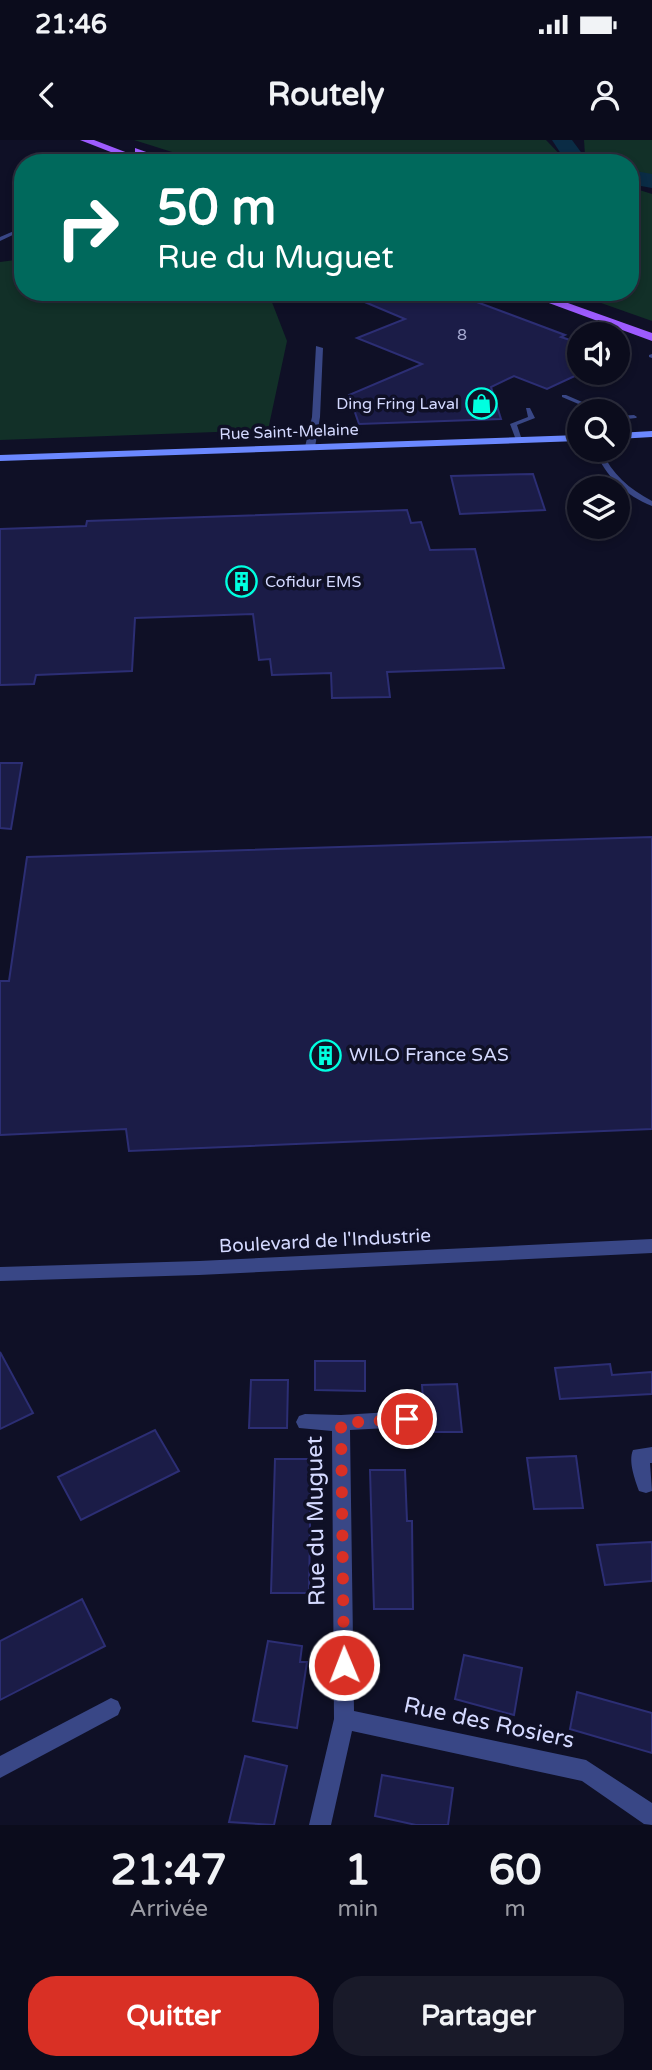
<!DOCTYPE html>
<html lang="fr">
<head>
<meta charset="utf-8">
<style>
	body { margin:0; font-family:"Varela Round",sans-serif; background:#191a29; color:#f1f3f6; height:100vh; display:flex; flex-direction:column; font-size:26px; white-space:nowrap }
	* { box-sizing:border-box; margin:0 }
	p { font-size:23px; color:#9a9ba3 }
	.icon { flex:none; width:38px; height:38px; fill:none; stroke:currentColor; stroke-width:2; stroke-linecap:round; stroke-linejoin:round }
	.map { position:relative; height:1685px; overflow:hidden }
	.details { display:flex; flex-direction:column; background:#0b0c1c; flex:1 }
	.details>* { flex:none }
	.banner { position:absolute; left:14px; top:14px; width:625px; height:147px; border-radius:28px; box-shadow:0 4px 10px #0003,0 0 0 2px #2b2c3b; background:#00695c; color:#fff; overflow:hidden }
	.buttons { position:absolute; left:567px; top:182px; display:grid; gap:14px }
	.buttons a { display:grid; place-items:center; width:63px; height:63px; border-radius:50%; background:#0b0c1c; box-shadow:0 4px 10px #0003,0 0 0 2px #2b2c3b; font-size:35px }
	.pin { position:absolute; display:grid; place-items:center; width:60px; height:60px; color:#fff; margin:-30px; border:4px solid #fff; border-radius:50%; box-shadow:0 2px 7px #0007 }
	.me { position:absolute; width:77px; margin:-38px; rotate:359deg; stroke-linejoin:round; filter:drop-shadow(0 0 5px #0008) }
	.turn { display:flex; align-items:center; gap:24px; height:147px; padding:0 28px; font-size:32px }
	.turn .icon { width:91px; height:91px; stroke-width:2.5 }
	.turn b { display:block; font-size:49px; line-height:60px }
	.eta { display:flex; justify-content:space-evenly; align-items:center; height:119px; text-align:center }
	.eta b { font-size:42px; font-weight:700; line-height:49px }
	.action { display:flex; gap:14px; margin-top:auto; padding:14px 28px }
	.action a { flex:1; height:80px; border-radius:28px; background:#d93025; color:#fff; font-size:28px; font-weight:700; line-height:80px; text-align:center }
	.action a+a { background:#191a29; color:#f1f3f6 }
	.status { display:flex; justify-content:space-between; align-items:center; height:49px; padding:0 35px; background:#0b0c1c; direction:ltr }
	.status svg { height:19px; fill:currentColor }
	header { display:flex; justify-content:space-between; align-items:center; height:91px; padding:0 28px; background:#0b0c1c; font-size:32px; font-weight:700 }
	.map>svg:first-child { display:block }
	.green { fill:#123028 }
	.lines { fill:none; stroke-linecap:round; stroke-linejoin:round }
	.river { fill:#0a2c45; fill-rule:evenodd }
	.building { fill:#1b1c47; stroke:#2c2e74; stroke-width:2 }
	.service { fill:#394786; fill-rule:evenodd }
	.minor { fill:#394786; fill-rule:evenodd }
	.tertiary { fill:#394786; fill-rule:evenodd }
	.secondary { fill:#6b88ff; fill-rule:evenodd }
	.primary { fill:#9d5bff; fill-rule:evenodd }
	.route { stroke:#d93025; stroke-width:12; stroke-dasharray:0 21.6 }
	.labels { text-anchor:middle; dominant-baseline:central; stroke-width:7; stroke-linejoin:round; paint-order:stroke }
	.number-label { font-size:16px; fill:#a6aad1 }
	.far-poi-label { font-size:16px; fill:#d4d9ff; stroke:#0f1026; text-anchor:end }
	.far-street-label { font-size:16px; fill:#d4d9ff; stroke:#0f1026 }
	.poi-label { font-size:19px; fill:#d4d9ff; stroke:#0f1026; text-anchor:start }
	.street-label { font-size:19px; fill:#d4d9ff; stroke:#0f1026 }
	.near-street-label { font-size:23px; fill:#d4d9ff; stroke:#0f1026 }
</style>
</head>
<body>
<div class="status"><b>21:46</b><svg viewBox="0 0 49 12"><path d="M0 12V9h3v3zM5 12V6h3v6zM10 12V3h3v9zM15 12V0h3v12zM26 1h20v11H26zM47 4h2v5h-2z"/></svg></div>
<header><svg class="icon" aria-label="back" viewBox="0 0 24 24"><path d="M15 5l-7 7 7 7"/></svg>Routely<svg class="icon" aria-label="person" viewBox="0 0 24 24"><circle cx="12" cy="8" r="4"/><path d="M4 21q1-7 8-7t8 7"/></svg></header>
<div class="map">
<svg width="652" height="1685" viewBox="0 0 652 1685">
	<rect width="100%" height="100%" fill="#0f1026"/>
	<!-- green -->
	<g class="green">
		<polygon points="134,0 546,0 568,23 207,23"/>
		<polygon points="584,0 652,0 652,35 630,32 630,23 599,23 585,15"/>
		<polygon points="630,47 652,54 652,181 570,152 630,152"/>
		<polygon points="23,119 23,152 268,152 287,201 268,290 0,300 0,122"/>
	</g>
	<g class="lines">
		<!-- river -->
		<g class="river">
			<polygon points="552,0 572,0 589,23 567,23"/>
			<polygon points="630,30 652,34 652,48 630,44"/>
		</g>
	</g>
	<!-- building -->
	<g class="building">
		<polygon points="341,152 450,152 565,195 561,197 579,203 579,234 547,249 514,236 491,247 501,279 359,284 349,255 422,224 357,198 405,179"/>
		<polygon points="533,334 545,370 460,374 451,336"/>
		<polygon points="407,370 411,383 421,382 430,410 475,409 504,528 387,532 390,557 332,558 331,533 272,535 270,519 259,520 253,474 135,478 132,531 36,535 34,544 0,545 0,389 86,386 87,381"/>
		<polygon points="0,623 22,623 11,689 0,688"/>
		<polygon points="652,697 652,989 129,1011 126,989 0,995 0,841 9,841 27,717"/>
		<polygon points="0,1212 33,1273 0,1289"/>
		<polygon points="315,1221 365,1221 365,1251 315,1250"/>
		<polygon points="610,1224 612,1235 652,1232 652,1254 560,1259 555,1228"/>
		<polygon points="251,1240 288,1240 287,1288 249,1288"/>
		<polygon points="457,1244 462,1292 425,1292 422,1245"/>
		<polygon points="155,1290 179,1331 81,1380 58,1337"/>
		<polygon points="576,1316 583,1368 534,1369 527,1318"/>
		<polygon points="275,1319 311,1319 309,1453 271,1453"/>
		<polygon points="370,1330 405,1330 407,1381 412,1381 413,1469 374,1469"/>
		<polygon points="652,1402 652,1441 605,1445 597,1405"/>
		<polygon points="82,1459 105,1506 0,1560 0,1501"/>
		<polygon points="268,1501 302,1506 300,1522 307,1522 297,1588 253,1581"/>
		<polygon points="464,1515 522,1528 514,1575 455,1559"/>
		<polygon points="577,1552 652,1573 652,1613 570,1589"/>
		<polygon points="245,1616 287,1626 274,1685 229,1682"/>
		<polygon points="382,1635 453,1648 448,1685 416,1685 375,1676"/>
	</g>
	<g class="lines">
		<!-- service -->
		<g class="service">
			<polygon points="14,91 19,92 0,101 0,97"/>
			<polygon points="652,214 652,218 649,217 649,215"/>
			<polygon points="562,255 566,255 603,271 595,271 562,257"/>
			<polygon points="526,268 530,268 535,278 517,285 522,300 519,302 516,300 510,284 528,277"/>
			<polygon points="579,274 579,298 576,296 574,282 576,276"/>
			<polygon points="634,275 637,277 636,278 618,280 618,276"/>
			<path d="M595,310H601C612,334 629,349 652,361V366C626,356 605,336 595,310Z"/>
		</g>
		<!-- minor -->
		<g class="minor">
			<polygon points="316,206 323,208 320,277 315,307 310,310 305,307 312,277"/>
			<polygon points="407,1271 413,1273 416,1279 413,1285 407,1287 350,1290 354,1571 586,1620 652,1663 652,1685 644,1684 582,1641 352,1591 331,1685 309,1685 334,1579 332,1291 299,1288 296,1282 299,1276 305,1274 341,1275"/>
			<path d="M652,1307V1323H650L652,1351L646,1353L639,1351C635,1340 628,1321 633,1310Z"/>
			<polygon points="111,1558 118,1561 121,1568 118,1575 0,1638 0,1616"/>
		</g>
		<!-- tertiary -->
		<polygon class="tertiary" points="652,1099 652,1113 199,1135 0,1141 0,1127 199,1121"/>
		<!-- secondary -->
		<g class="secondary">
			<polygon points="652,291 652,297 618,299 618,293"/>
			<polygon points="579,295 579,301 0,321 0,315"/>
		</g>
		<!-- primary -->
		<g class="primary">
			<polygon points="80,0 94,0 154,23 139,23"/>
			<polygon points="135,8 177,23 162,23 135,12"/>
			<polygon points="519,152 537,152 652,193 652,201"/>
		</g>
	</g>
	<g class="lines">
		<!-- route -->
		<polyline class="route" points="344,1525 341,1283 407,1279"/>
	</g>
	<!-- icons -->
	<defs>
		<symbol id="shop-ring" viewBox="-11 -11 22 22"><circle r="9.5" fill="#0f1026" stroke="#00ffe0" stroke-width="1.5"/><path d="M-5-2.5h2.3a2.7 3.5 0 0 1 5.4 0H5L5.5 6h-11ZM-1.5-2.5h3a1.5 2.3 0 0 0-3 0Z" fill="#00ffe0"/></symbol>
		<symbol id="building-ring" viewBox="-11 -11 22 22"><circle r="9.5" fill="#0f1026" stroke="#00ffe0" stroke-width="1.5"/><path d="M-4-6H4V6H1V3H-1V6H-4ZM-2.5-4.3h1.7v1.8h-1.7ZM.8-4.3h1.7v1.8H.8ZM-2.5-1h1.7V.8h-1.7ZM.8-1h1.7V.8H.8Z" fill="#00ffe0"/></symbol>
	</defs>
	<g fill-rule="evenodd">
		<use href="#shop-ring" x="464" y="246" width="35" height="35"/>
		<use href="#building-ring" x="224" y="424" width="35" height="35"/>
		<use href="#building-ring" x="308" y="898" width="35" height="35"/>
	</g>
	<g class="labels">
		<!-- number labels -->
		<g class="number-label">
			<text x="462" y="195">8</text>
		</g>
		<!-- far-poi labels -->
		<g class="far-poi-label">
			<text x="459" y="264">Ding Fring Laval</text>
			<text x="265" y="442" text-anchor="start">Cofidur EMS</text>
		</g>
		<!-- far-street labels -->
		<g class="far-street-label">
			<text transform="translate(289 292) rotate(-2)">Rue Saint-Melaine</text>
		</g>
		<!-- poi labels -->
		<g class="poi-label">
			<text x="349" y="915">WILO France SAS</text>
		</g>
		<!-- street labels -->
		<g class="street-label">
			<text transform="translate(325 1101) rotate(-3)">Boulevard de l'Industrie</text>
		</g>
		<!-- near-street labels -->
		<g class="near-street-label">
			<text transform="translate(316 1381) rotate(-91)">Rue du Muguet</text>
			<text transform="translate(489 1583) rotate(12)">Rue des Rosiers</text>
		</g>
	</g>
</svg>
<div class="buttons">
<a><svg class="icon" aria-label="sound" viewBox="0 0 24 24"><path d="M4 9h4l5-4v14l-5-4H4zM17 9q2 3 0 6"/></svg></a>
<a><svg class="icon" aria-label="search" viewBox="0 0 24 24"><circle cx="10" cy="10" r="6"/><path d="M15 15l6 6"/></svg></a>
<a><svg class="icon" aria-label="layers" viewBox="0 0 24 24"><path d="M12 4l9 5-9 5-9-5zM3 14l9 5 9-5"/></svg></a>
</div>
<div class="pin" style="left:407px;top:1279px;background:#d93025"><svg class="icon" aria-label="arrive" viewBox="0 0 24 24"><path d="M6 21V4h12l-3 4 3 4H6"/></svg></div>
<svg class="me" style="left:344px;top:1525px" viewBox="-20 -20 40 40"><circle r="17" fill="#d93025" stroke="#fff" stroke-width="3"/><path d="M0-11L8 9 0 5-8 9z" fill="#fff"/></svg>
<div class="banner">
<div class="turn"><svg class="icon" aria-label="right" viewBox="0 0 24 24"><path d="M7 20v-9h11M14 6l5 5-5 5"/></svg><div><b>50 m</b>Rue du Muguet</div></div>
</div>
</div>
<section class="details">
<div class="eta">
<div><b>21:47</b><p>Arrivée</p></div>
<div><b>1</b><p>min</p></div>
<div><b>60</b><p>m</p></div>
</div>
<div class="action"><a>Quitter</a><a>Partager</a></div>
</section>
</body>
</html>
